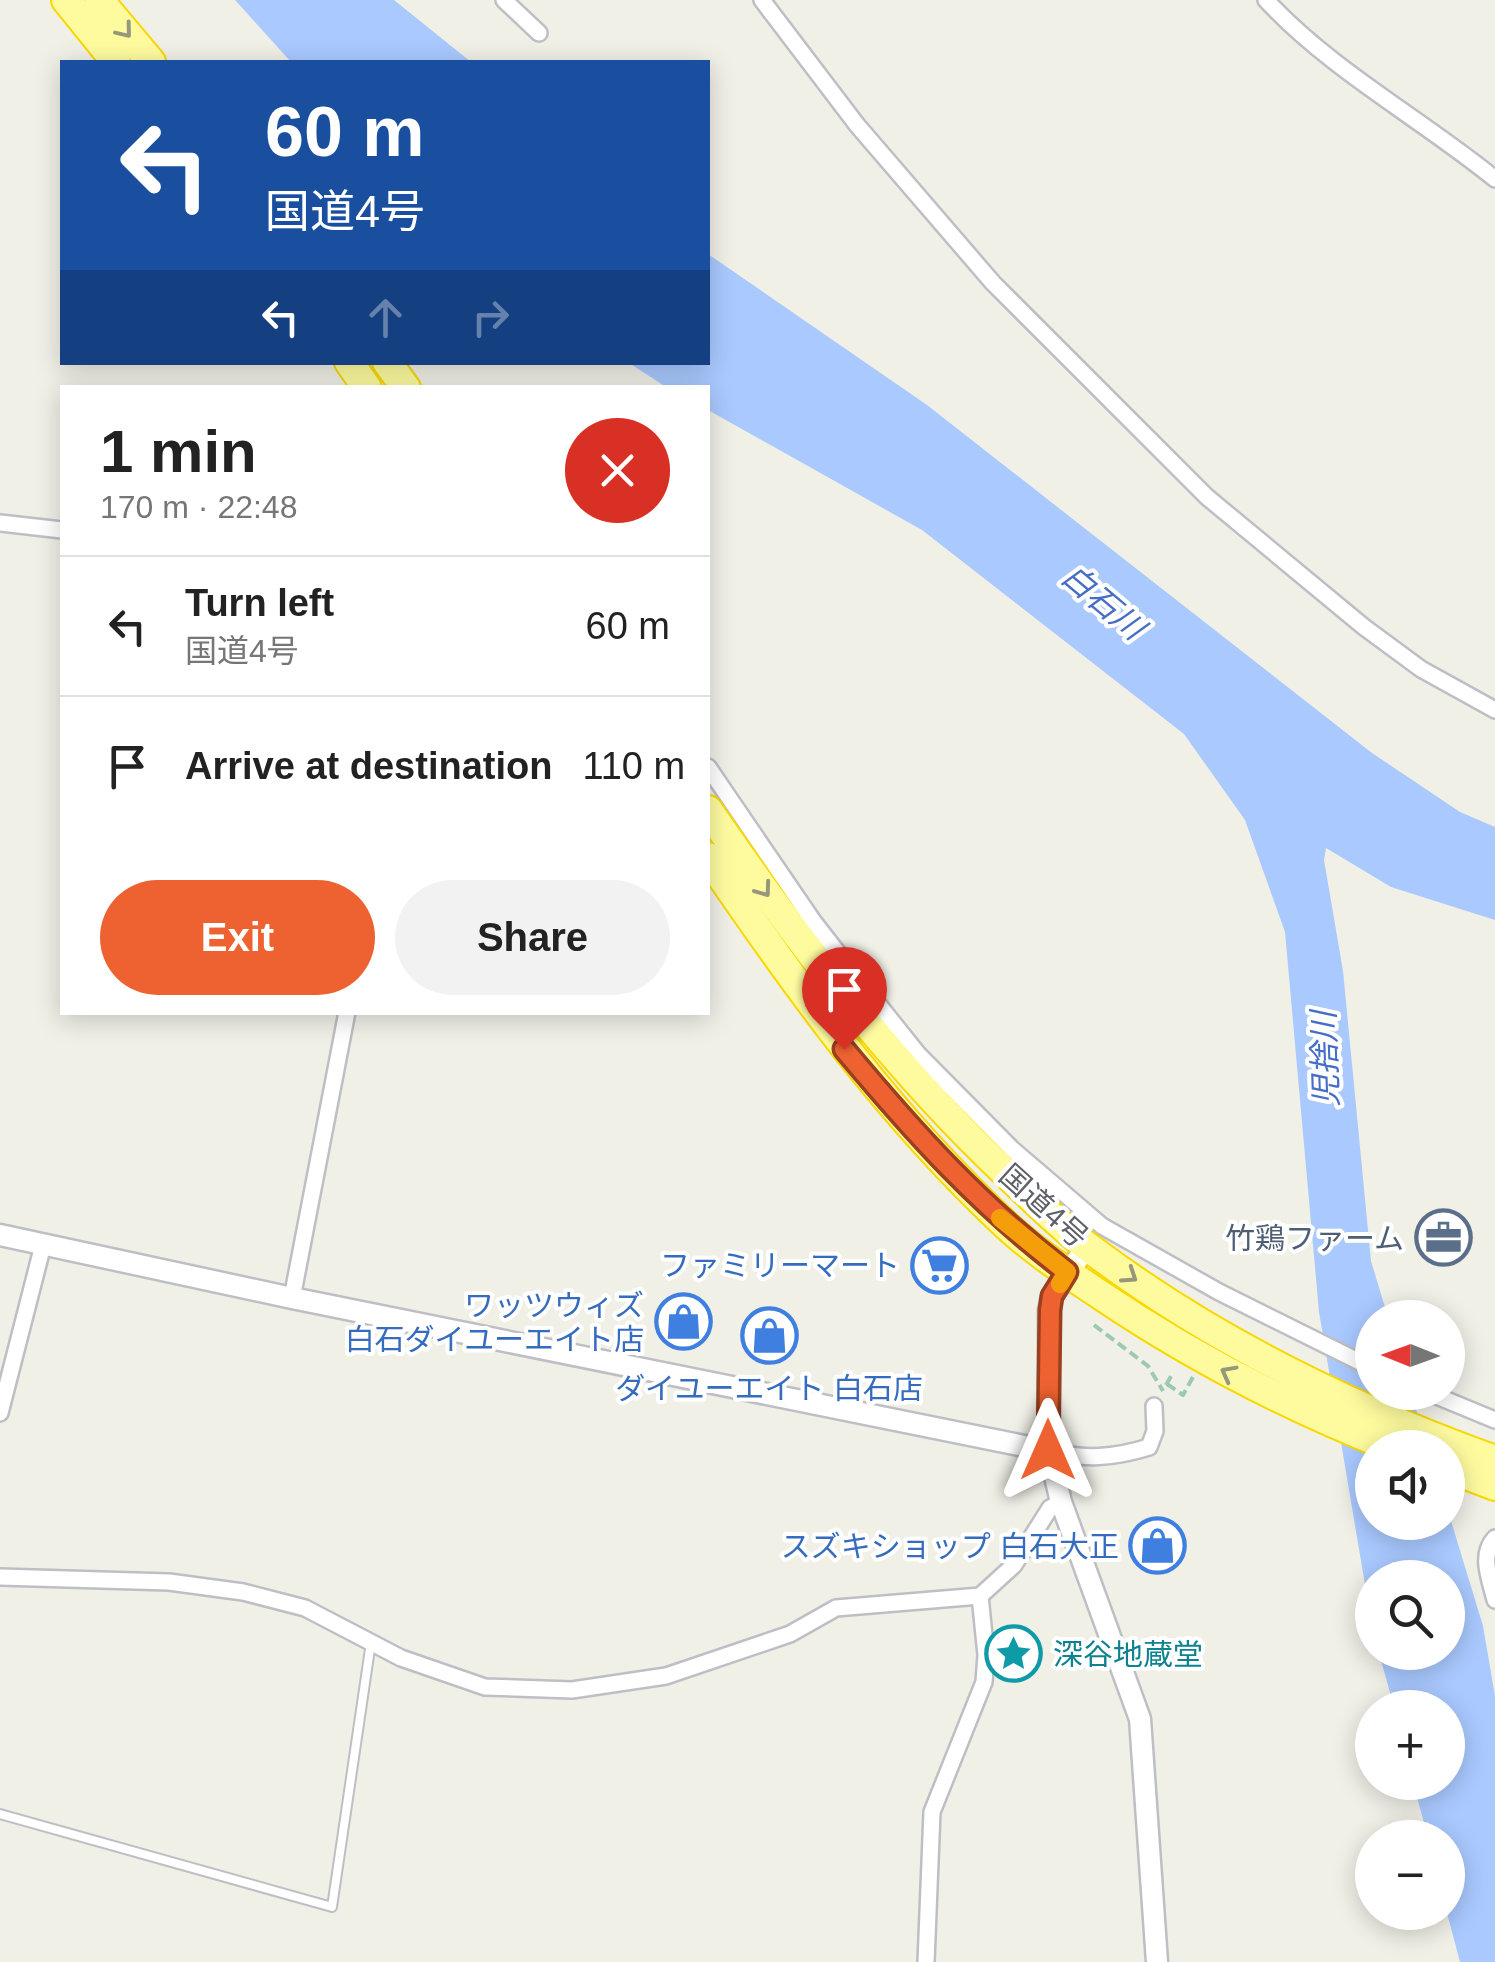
<!DOCTYPE html>
<html lang="en">
<head>
<meta charset="utf-8">
<style>
	body { margin:0; font-family:Arial,"Noto Sans JP",sans-serif; background:#f2f2f2; color:#222; height:100vh; display:flex; flex-direction:column; font-size:38px; white-space:nowrap }
	* { box-sizing:border-box; margin:0 }
	p { font-size:32px; color:#767676 }
	.icon { flex:none; width:55px; height:55px; fill:none; stroke:currentColor; stroke-width:2; stroke-linecap:round; stroke-linejoin:round }
	.map { position:relative; flex:1; overflow:hidden }
	.drawer { position:absolute; left:60px; top:385px; width:650px; height:630px; display:flex; flex-direction:column; background:#fff; border-radius:0px; box-shadow:0 5px 25px #0003 }
	.drawer>* { flex:none }
	.top-card { position:absolute; left:60px; top:60px; width:650px; height:305px; border-radius:0px; box-shadow:0 5px 25px #0003; background:#1a4fa0; color:#fff; overflow:hidden }
	.needle { width:65px; rotate:271deg }
	.controls { position:absolute; left:1355px; top:1300px; display:grid; gap:20px }
	.controls a { display:grid; place-items:center; width:110px; height:110px; border-radius:50%; background:#fff; box-shadow:0 5px 25px #0003; font-size:50px }
	.pin { position:absolute; display:grid; place-items:center; width:85px; height:85px; color:#fff; margin:-102px -42px; border-radius:50% 50% 50% 0; rotate:-45deg; box-shadow:0 0 10px #0007 }
	.pin .icon { rotate:45deg }
	.me { position:absolute; width:110px; margin:-55px; rotate:0deg; stroke-linejoin:round; filter:drop-shadow(0 0 8px #0008) }
	.turn { display:flex; align-items:center; gap:35px; height:210px; padding:0 40px; font-size:45px }
	.turn .icon { width:130px; height:130px; stroke-width:2.5 }
	.turn b { display:block; font-size:70px; line-height:85px }
	.lanes { display:flex; align-items:center; height:95px; padding:0 40px; background:#0003; justify-content:center; gap:50px; direction:ltr }
	.lanes .off { opacity:.35 }
	.round { display:grid; place-items:center; flex:none; width:105px; height:105px; border-radius:52px; background:#f2f2f2 }
	.overview { display:flex; align-items:center; justify-content:space-between; height:170px; padding:0 40px }
	h1 { font-size:60px; font-weight:600; line-height:75px }
	.action { display:flex; gap:20px; margin-top:auto; padding:20px 40px }
	.action a { flex:1; height:115px; border-radius:60px; background:#ed6230; color:#fff; font-size:40px; font-weight:600; line-height:115px; text-align:center }
	.action a+a { background:#f2f2f2; color:#222 }
	ul { padding:0; list-style:none }
	li { display:flex; align-items:center; gap:30px; height:140px; padding:0 40px; border-top:2px solid #e0e0e0 }
	li div { flex:1 }
	li b { display:block; font-size:38px }
	li em { font-style:normal }
	.map>svg:first-child { display:block }
	.water { fill:#a9c9ff }
	.lines { fill:none; stroke-linecap:round; stroke-linejoin:round }
	.service-casing { stroke:#bebfc5; stroke-width:12 }
	.minor-casing { stroke:#bebfc5; stroke-width:20 }
	.tertiary-casing { stroke:#bebfc5; stroke-width:25 }
	.trunk-casing { stroke:#f8d800; stroke-width:32 }
	.path { stroke:#9cc9b1; stroke-width:4; stroke-dasharray:10 5; stroke-linecap:butt }
	.service { stroke:#fff; stroke-width:8 }
	.minor { stroke:#fff; stroke-width:15 }
	.tertiary { stroke:#fff; stroke-width:20 }
	.trunk { stroke:#fefb9f; stroke-width:28 }
	.oneway { stroke:#96977b }
	.route-casing { stroke:#9a401f; stroke-width:25 }
	.route { stroke:#ed6230; stroke-width:18 }
	.slow { stroke:#f59e0b; stroke-width:18 }
	.labels { text-anchor:middle; dominant-baseline:central; stroke-width:8; stroke-linejoin:round; paint-order:stroke }
	.street-label { font-size:30px; fill:#5e6167; stroke:#fff }
	.service-label { font-size:30px; fill:#4e5e75; stroke:#fff; text-anchor:end }
	.shop-label { font-size:30px; fill:#366cbe; stroke:#fff; text-anchor:end }
	.culture-label { font-size:30px; fill:#0d838f; stroke:#fff; text-anchor:start }
	.water-label { font-size:32px; font-style:italic; fill:#476ec7; stroke:#fff }
</style>
</head>
<body>
<div class="map">
<svg width="1495" height="1962" viewBox="0 0 1495 1962">
	<rect width="100%" height="100%" fill="#f1f0e7"/>
	<!-- water -->
	<g class="water">
		<polygon points="235,0 394,0 471,62 291,62"/>
		<polygon points="708,254 927,405 1372,753 1460,812 1495,827 1495,920 1391,887 1326,848 1324,860 1343,971 1371,1261 1388,1317 1372,1318 1372,1392 1411,1393 1428,1447 1372,1448 1372,1522 1448,1522 1448,1511 1483,1626 1495,1696 1495,1962 1460,1962 1447,1913 1448,1838 1428,1837 1413,1783 1448,1782 1448,1708 1394,1707 1379,1653 1448,1652 1448,1578 1372,1578 1372,1626 1319,1312 1285,932 1245,820 1184,734 922,530 708,410 708,388 666,387 629,363 708,362"/>
	</g>
	<g class="lines">
		<defs>
			<polyline id="service" points="0,1814 332,1907 371,1642"/>
			<g id="minor">
				<polyline points="504,0 539,33"/>
				<polyline points="762,0 857,125 993,283 1207,497 1364,627 1421,669 1495,710"/>
				<path d="M1266,0C1332,71 1420,118 1495,179"/>
				<polyline points="0,523 62,530"/>
				<polyline points="708,767 813,921 870,994 918,1054 1012,1149 1102,1226 1219,1292 1372,1368"/>
				<polyline points="292,1298 347,1012"/>
				<polyline points="1427,1392 1495,1420"/>
				<polyline points="0,1413 43,1245"/>
				<path d="M1049,1451C1084,1460 1114,1458 1149,1447L1155,1431L1154,1406"/>
				<path d="M1495,1538C1479,1555 1490,1579 1495,1600"/>
				<polyline points="0,1577 169,1582 243,1592 305,1608 401,1658 485,1687 572,1690 666,1676 790,1634 836,1608 980,1596 1014,1565 1050,1508 1061,1502"/>
				<polyline points="926,1962 932,1812 984,1682 986,1655 980,1596"/>
			</g>
			<g id="tertiary">
				<polyline points="0,1235 292,1298 1049,1451"/>
				<polyline points="1087,1246 1052,1296 1049,1310 1049,1451 1061,1502 1140,1719 1157,1962"/>
			</g>
			<g id="trunk">
				<polyline points="66,0 116,62"/>
				<polyline points="99,0 151,62"/>
				<polyline points="349,362 367,388"/>
				<polyline points="387,362 406,388"/>
				<path d="M708,810C798,941 893,1067 1009,1176C1035,1201 1060,1226 1088,1247C1211,1340 1350,1408 1495,1460"/>
				<path d="M708,857C798,989 890,1117 1007,1226C1035,1252 1068,1273 1099,1294C1192,1357 1289,1407 1393,1448"/>
				<polyline points="1448,1468 1495,1486"/>
			</g>
		</defs>
		<!-- service casing -->
		<use href="#service" class="service-casing"/>
		<!-- minor casing -->
		<use href="#minor" class="minor-casing"/>
		<!-- tertiary casing -->
		<use href="#tertiary" class="tertiary-casing"/>
		<!-- trunk casing -->
		<use href="#trunk" class="trunk-casing"/>
		<!-- path -->
		<g class="path">
			<polyline points="1094,1325 1148,1366 1163,1391"/>
			<polyline points="1167,1384 1183,1395 1193,1377"/>
			<polyline points="1166,1385 1173,1373"/>
		</g>
		<!-- service -->
		<use href="#service" class="service"/>
		<!-- minor -->
		<use href="#minor" class="minor"/>
		<!-- tertiary -->
		<use href="#tertiary" class="tertiary"/>
		<!-- trunk -->
		<use href="#trunk" class="trunk"/>
	</g>
	<!-- one-way arrows -->
	<defs><path id="oneway-chevron" d="M-2-3.5L2.5 0L-2 3.5" fill="none" stroke-width="1.6" stroke-linecap="round" stroke-linejoin="round" transform="scale(2.5)"/></defs>
	<g class="oneway">
		<use href="#oneway-chevron" transform="translate(125 31) rotate(51)"/>
		<use href="#oneway-chevron" transform="translate(764 890) rotate(54)"/>
		<use href="#oneway-chevron" transform="translate(1130 1276) rotate(34)"/>
		<use href="#oneway-chevron" transform="translate(1228 1373) rotate(-152)"/>
	</g>
	<g class="lines">
		<defs>
			<path id="route" d="M844,1049C915,1134 979,1205 1067,1272L1052,1296L1050,1310L1048,1450"/>
		</defs>
		<!-- route casing -->
		<use href="#route" class="route-casing"/>
		<!-- route -->
		<use href="#route" class="route"/>
		<!-- slow -->
		<polyline class="slow" points="1000,1218 1067,1272 1060,1284"/>
	</g>
	<!-- icons -->
	<defs>
		<symbol id="office-ring" viewBox="-11 -11 22 22"><circle r="9.5" fill="#fff" stroke="#5c6f8a" stroke-width="1.5"/><path d="M-6-3h4V-5.5h4V-3h4V5H-6ZM-1-4.5V-3h2v-1.5ZM-6 0V1H6V0Z" fill="#5c6f8a"/></symbol>
		<symbol id="supermarket-ring" viewBox="-11 -11 22 22"><circle r="9.5" fill="#fff" stroke="#3f7fe0" stroke-width="1.5"/><path d="M-6-5.5h2.5l.6 2H6L4.5 2H-2.5L-4.4-4H-6ZM-1.5 3.2a1.3 1.3 0 1 0 .1 0ZM3 3.2a1.3 1.3 0 1 0 .1 0Z" fill="#3f7fe0"/></symbol>
		<symbol id="shop-ring" viewBox="-11 -11 22 22"><circle r="9.5" fill="#fff" stroke="#3f7fe0" stroke-width="1.5"/><path d="M-5-2.5h2.3a2.7 3.5 0 0 1 5.4 0H5L5.5 6h-11ZM-1.5-2.5h3a1.5 2.3 0 0 0-3 0Z" fill="#3f7fe0"/></symbol>
		<symbol id="sight-ring" viewBox="-11 -11 22 22"><circle r="9.5" fill="#fff" stroke="#0f9aa8" stroke-width="1.5"/><path d="M0-6L1.8-2.2L6-1.7L2.9 1.2L3.7 5.4L0 3.3L-3.7 5.4L-2.9 1.2L-6-1.7L-1.8-2.2Z" fill="#0f9aa8"/></symbol>
	</defs>
	<g fill-rule="evenodd">
		<use href="#office-ring" x="1412" y="1206" width="63" height="63"/>
		<use href="#supermarket-ring" x="908" y="1234" width="63" height="63"/>
		<use href="#shop-ring" x="652" y="1290" width="63" height="63"/>
		<use href="#shop-ring" x="738" y="1304" width="63" height="63"/>
		<use href="#shop-ring" x="1126" y="1514" width="63" height="63"/>
		<use href="#sight-ring" x="982" y="1622" width="63" height="63"/>
	</g>
	<g class="labels">
		<!-- street labels -->
		<g class="street-label">
			<text transform="translate(1044 1206) rotate(42)">国道4号</text>
		</g>
		<!-- service labels -->
		<g class="service-label">
			<text x="1404" y="1238">竹鶏ファーム</text>
		</g>
		<!-- shop labels -->
		<g class="shop-label">
			<text x="900" y="1265">ファミリーマート</text>
			<text x="644" y="1305">ワッツウィズ<tspan x="644" dy="34">白石ダイユーエイト店</tspan></text>
			<text x="769" y="1388" text-anchor="middle">ダイユーエイト 白石店</text>
			<text x="1119" y="1546">スズキショップ 白石大正</text>
		</g>
		<!-- culture labels -->
		<g class="culture-label">
			<text x="1053" y="1654">深谷地蔵堂</text>
		</g>
		<!-- water labels -->
		<g class="water-label">
			<text transform="translate(1103 602) rotate(40)">白石川</text>
			<text transform="translate(1325 1059) rotate(-92)">児捨川</text>
		</g>
	</g>
</svg>
<div class="controls">
<a><svg class="needle" viewBox="-14 -14 28 28"><path d="M0-13l5 13h-10z" fill="#e53935"/><path d="M0 13l5-13h-10z" fill="#767676"/></svg></a>
<a><svg class="icon" aria-label="sound" viewBox="0 0 24 24"><path d="M4 9h4l5-4v14l-5-4H4zM17 9q2 3 0 6"/></svg></a>
<a><svg class="icon" aria-label="search" viewBox="0 0 24 24"><circle cx="10" cy="10" r="6"/><path d="M15 15l6 6"/></svg></a>
<a>+</a>
<a>−</a>
</div>
<div class="pin" style="left:844px;top:1049px;background:#d93025"><svg class="icon" aria-label="arrive" viewBox="0 0 24 24"><path d="M6 21V4h12l-3 4 3 4H6"/></svg></div>
<svg class="me" style="left:1048px;top:1450px" viewBox="-20 -20 40 40"><path d="M0-17L14 15 0 8-14 15z" fill="#ed6230" stroke="#fff" stroke-width="4"/></svg>
<div class="top-card">
<div class="turn"><svg class="icon" aria-label="left" viewBox="0 0 24 24"><path d="M17 20v-9H6M10 6l-5 5 5 5"/></svg><div><b>60 m</b>国道4号</div></div>
<div class="lanes"><svg class="icon" aria-label="left" viewBox="0 0 24 24"><path d="M17 20v-9H6M10 6l-5 5 5 5"/></svg><svg class="icon off" aria-label="ahead" viewBox="0 0 24 24"><path d="M12 20V5M6 11l6-6 6 6"/></svg><svg class="icon off" aria-label="right" viewBox="0 0 24 24"><path d="M7 20v-9h11M14 6l5 5-5 5"/></svg></div>
</div>
<section class="drawer">
<div class="overview"><div><h1>1 min</h1><p>170 m · 22:48</p></div><a class="round" style="background:#d93025;color:#fff"><svg class="icon" aria-label="close" viewBox="0 0 24 24"><path d="M6 6l12 12M18 6L6 18"/></svg></a></div>
<ul>
<li><svg class="icon" aria-label="left" viewBox="0 0 24 24"><path d="M17 20v-9H6M10 6l-5 5 5 5"/></svg><div><b>Turn left</b><p>国道4号</p></div><em>60 m</em></li>
<li><svg class="icon" aria-label="arrive" viewBox="0 0 24 24"><path d="M6 21V4h12l-3 4 3 4H6"/></svg><div><b>Arrive at destination</b></div><em>110 m</em></li>
</ul>
<div class="action"><a>Exit</a><a>Share</a></div>
</section>
</div>
</body>
</html>
